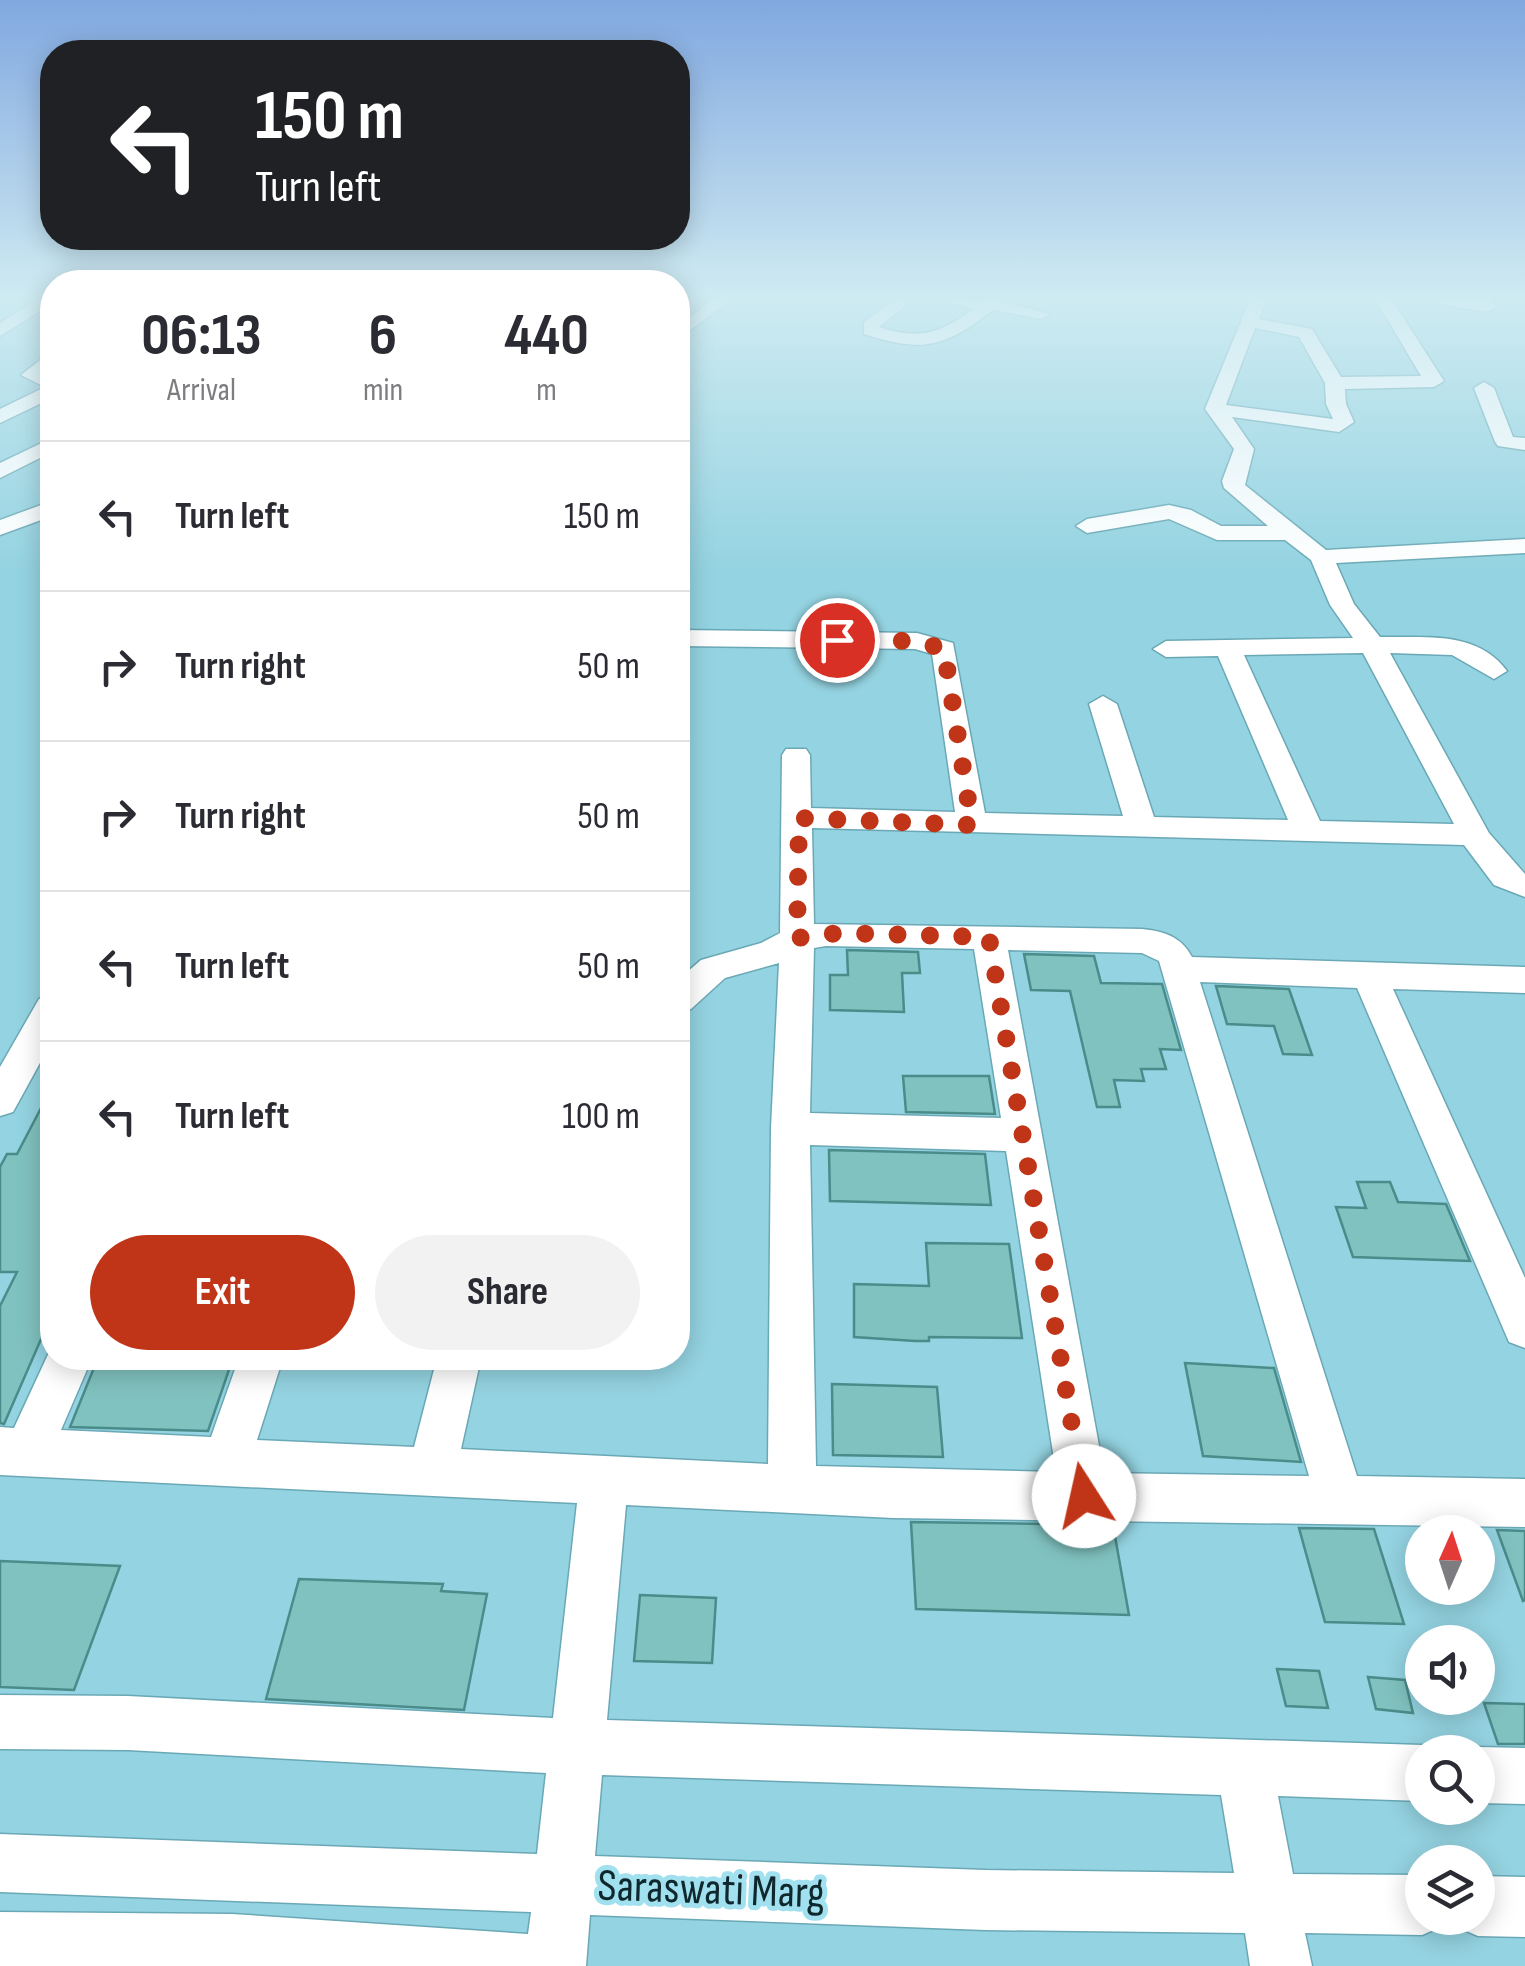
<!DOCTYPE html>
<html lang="en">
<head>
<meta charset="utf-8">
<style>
	body { margin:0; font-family:"Sofia Sans Condensed",sans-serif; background:#f2f2f3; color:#2b2b33; height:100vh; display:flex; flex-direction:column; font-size:38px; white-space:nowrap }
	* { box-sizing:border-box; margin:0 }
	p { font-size:32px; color:#7c7c81 }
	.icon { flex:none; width:55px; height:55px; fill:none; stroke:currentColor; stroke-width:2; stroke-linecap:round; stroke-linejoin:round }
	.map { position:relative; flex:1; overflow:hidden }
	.details { position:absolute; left:40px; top:270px; width:650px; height:1100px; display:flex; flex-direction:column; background:#fff; border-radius:40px; box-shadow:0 5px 25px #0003 }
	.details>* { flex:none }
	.guide { position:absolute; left:40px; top:40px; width:650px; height:210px; border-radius:40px; box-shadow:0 5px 25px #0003; background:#202124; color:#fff; overflow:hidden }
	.needle { width:65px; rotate:3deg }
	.fabs { position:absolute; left:1405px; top:1515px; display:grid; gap:20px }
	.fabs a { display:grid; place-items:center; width:90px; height:90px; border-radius:50%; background:#fff; box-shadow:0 5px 25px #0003; font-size:50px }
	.pin { position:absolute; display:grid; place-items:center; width:85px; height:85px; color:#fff; margin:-42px; border:5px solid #fff; border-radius:50%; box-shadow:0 2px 10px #0007 }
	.me { position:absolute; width:110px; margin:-55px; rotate:350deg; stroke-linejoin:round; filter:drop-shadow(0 0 8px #0008) }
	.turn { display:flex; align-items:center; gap:35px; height:210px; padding:0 50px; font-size:45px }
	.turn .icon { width:130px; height:130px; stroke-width:2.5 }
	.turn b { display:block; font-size:70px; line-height:85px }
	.eta { display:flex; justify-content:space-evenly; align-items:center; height:170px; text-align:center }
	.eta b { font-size:60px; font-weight:700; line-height:70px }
	.primary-button { display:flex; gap:20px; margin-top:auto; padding:20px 50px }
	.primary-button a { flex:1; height:115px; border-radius:60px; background:#c03518; color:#fff; font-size:40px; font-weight:700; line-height:115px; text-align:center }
	.primary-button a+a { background:#f2f2f3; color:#2b2b33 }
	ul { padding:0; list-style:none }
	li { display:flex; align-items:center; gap:30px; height:150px; padding:0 50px; border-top:2px solid #e1e1e2 }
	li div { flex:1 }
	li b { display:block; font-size:38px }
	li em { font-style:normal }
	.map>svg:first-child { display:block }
	.building { fill:#80c2bf; stroke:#4a8c8a; stroke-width:2.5 }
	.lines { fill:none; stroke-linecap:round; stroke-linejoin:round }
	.minor-casing { stroke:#6aa8b5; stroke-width:3 }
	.minor { fill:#fff; fill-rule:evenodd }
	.route { stroke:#c03518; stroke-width:18; stroke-dasharray:0 32.4 }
	.labels { text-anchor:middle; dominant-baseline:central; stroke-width:10; stroke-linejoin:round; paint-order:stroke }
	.near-street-label { font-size:45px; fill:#0e282e; stroke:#a1e0ee }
</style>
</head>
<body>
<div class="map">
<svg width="1525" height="1966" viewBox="0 0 1525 1966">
	<rect width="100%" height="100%" fill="#94d3e1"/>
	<!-- building -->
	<g class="building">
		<polygon points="847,950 918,952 920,973 902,973 904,1012 830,1010 830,975 848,975"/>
		<polygon points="1024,954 1094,956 1101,983 1162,984 1181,1050 1160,1049 1166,1069 1141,1069 1144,1081 1114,1080 1120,1107 1097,1107 1070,991 1031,990"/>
		<polygon points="1216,986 1289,989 1312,1055 1283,1054 1274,1026 1227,1024"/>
		<polygon points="903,1076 989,1076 995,1114 906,1112"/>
		<polygon points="52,1087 52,1314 4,1424 0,1423 0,1306 17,1272 0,1272 0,1167 7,1154 17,1154"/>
		<polygon points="829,1150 985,1154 991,1205 830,1201"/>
		<polygon points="1357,1182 1390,1182 1398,1202 1446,1204 1470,1261 1353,1257 1336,1207 1366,1208"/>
		<polygon points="926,1243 1009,1244 1022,1338 929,1337 929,1341 915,1341 854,1337 854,1284 929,1286"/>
		<polygon points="98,1358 160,1359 158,1362 231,1364 208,1431 70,1427"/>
		<polygon points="1185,1363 1274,1368 1301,1462 1203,1456"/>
		<polygon points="832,1384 937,1387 943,1457 833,1455"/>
		<polygon points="911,1522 1113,1525 1129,1615 916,1609"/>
		<polygon points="1299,1528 1374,1529 1404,1624 1325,1622"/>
		<polygon points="1497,1530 1525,1531 1525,1600 1523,1601"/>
		<polygon points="0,1561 120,1566 74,1690 0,1687"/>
		<polygon points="299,1579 443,1584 441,1591 487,1594 464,1710 266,1699"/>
		<polygon points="640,1595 716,1598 712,1663 634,1661"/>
		<polygon points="1277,1669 1319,1671 1328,1708 1286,1706"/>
		<polygon points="1368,1677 1405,1680 1413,1713 1376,1709"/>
		<polygon points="1484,1703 1525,1704 1525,1744 1498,1744"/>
	</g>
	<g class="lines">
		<defs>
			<g id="minor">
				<polygon points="41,297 52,297 52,304 0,336 0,323"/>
				<polygon points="716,297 735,297 678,339 678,326"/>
				<path d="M898,297H917L879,327C919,340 940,334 973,309L929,297L983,301L1007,297L1003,302L1050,314L1041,319L993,310C944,348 923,353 864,334V322Z"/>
				<path d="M1251,297H1267L1259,319L1312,329L1341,377L1421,376L1374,297H1390L1444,381L1434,387L1345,389L1346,404L1354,422L1339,432L1232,417L1254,449L1245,485L1326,550L1525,539V553L1336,563L1354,604L1380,637C1425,638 1477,630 1507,671L1494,679L1452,655L1390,653L1489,833L1525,874V897L1494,885L1464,845L812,828L814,924L1142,929C1163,931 1181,936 1192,957L1525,967V993L1393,989L1525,1278V1348L1509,1342L1357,988L1200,982L1357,1476L1525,1479V1527L893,1518L626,1505L607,1720L1422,1745L1440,1752H1422V1801L1278,1796L1293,1874L1422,1875V1918H1447L1443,1926L1422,1935L1305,1933L1312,1966H1250L1245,1933L985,1930L590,1915L586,1966H0V1912L232,1914L528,1934L531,1912L0,1892V1834L537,1854L546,1773L128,1750L0,1749V1695L128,1696L553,1718L577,1503L0,1475V1427L14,1428L52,1346V1358H92L61,1430L211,1437L239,1358H283L257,1440L414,1447L437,1358H481L461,1449L768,1464L771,1128L779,963L725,978L691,1009L678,1013V980L701,960L761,943L780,933L782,755L786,749H806L810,755L811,808L955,812L932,654L915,649L678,646V630L917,633L953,643L985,813L1123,816L1089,704L1103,696L1117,704L1154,817L1288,820L1218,656L1166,657L1153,649L1166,641L1353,638L1330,605L1311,560L1285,540H1217L1169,519L1087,533L1076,526L1087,519L1169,505L1191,510L1221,526H1268L1224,488L1222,481L1234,449L1205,409ZM1255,328L1299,337L1325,383L1326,404L1333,419L1226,405ZM1363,653L1454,824L1320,821L1244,655ZM826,946L974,949L1001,1118L810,1113L814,948ZM1008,950L1142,953L1159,961L1309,1476L1104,1473ZM810,1145L1006,1151L1056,1472L816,1466ZM602,1775L1221,1795L1234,1873L985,1870L595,1856Z"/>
				<polygon points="1419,297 1488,297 1496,307 1487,312 1427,302"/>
				<polygon points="52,351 52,366 43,373 52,377 52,398 0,423 0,409 45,387 21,375"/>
				<polygon points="1484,382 1494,388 1513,437 1525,438 1525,450 1498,446 1495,442 1474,388"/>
				<polygon points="52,438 52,452 0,478 0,463"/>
				<polygon points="52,501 52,516 0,535 0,520"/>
				<polygon points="52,995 52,1041 13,1112 0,1116 0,1067 39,999"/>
				<polygon points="1478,1747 1525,1748 1525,1804 1478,1803 1478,1752 1465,1752"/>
				<polygon points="1478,1876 1525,1877 1525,1937 1478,1936 1457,1927 1453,1918 1478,1918"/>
			</g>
		</defs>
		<!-- minor casing -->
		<use href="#minor" class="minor-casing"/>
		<!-- minor -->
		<use href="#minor" class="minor"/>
	</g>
	<!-- sky -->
	<linearGradient id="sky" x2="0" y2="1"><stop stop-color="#81a8e0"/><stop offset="0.52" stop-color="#cfebf2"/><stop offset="1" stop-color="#cfebf2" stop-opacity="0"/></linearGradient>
	<rect width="1525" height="572" fill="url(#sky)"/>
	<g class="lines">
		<!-- route -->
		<polyline class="route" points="837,640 917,641 944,649 972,825 799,818 797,938 838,933 989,937 1084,1496"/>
	</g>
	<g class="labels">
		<!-- near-street labels -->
		<g class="near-street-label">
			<text transform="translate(711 1890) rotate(2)">Saraswati Marg</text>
		</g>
	</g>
</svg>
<div class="fabs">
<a><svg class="needle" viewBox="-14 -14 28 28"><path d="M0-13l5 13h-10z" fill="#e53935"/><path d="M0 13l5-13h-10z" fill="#7c7c81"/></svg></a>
<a><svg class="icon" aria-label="sound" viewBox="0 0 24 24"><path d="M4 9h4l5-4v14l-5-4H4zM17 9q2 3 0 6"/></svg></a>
<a><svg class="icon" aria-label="search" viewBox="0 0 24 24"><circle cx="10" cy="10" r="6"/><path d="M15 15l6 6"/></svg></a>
<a><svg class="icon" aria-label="layers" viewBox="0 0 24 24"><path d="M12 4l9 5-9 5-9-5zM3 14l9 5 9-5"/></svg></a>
</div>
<div class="pin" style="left:837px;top:640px;background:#d93025"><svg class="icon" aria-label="arrive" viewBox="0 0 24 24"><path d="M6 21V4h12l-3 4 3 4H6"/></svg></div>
<svg class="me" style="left:1084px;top:1496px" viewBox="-20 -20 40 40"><circle r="19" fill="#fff"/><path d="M0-13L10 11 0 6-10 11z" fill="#c03518"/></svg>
<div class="guide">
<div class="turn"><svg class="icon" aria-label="left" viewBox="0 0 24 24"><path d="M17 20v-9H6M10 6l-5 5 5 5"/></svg><div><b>150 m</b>Turn left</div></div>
</div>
<section class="details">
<div class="eta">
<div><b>06:13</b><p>Arrival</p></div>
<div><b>6</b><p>min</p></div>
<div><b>440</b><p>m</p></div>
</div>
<ul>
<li><svg class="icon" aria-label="left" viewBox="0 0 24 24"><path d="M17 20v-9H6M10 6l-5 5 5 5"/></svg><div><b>Turn left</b></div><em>150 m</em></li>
<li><svg class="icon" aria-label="right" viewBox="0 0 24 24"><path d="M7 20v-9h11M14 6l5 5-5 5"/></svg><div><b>Turn right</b></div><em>50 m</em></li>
<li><svg class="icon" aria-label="right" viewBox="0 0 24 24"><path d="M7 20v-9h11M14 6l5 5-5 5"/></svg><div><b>Turn right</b></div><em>50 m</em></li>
<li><svg class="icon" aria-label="left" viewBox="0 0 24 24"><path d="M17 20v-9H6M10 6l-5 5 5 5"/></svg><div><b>Turn left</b></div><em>50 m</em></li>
<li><svg class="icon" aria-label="left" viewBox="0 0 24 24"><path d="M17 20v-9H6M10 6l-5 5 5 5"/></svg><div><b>Turn left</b></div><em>100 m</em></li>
</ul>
<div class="primary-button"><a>Exit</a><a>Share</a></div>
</section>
</div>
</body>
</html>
